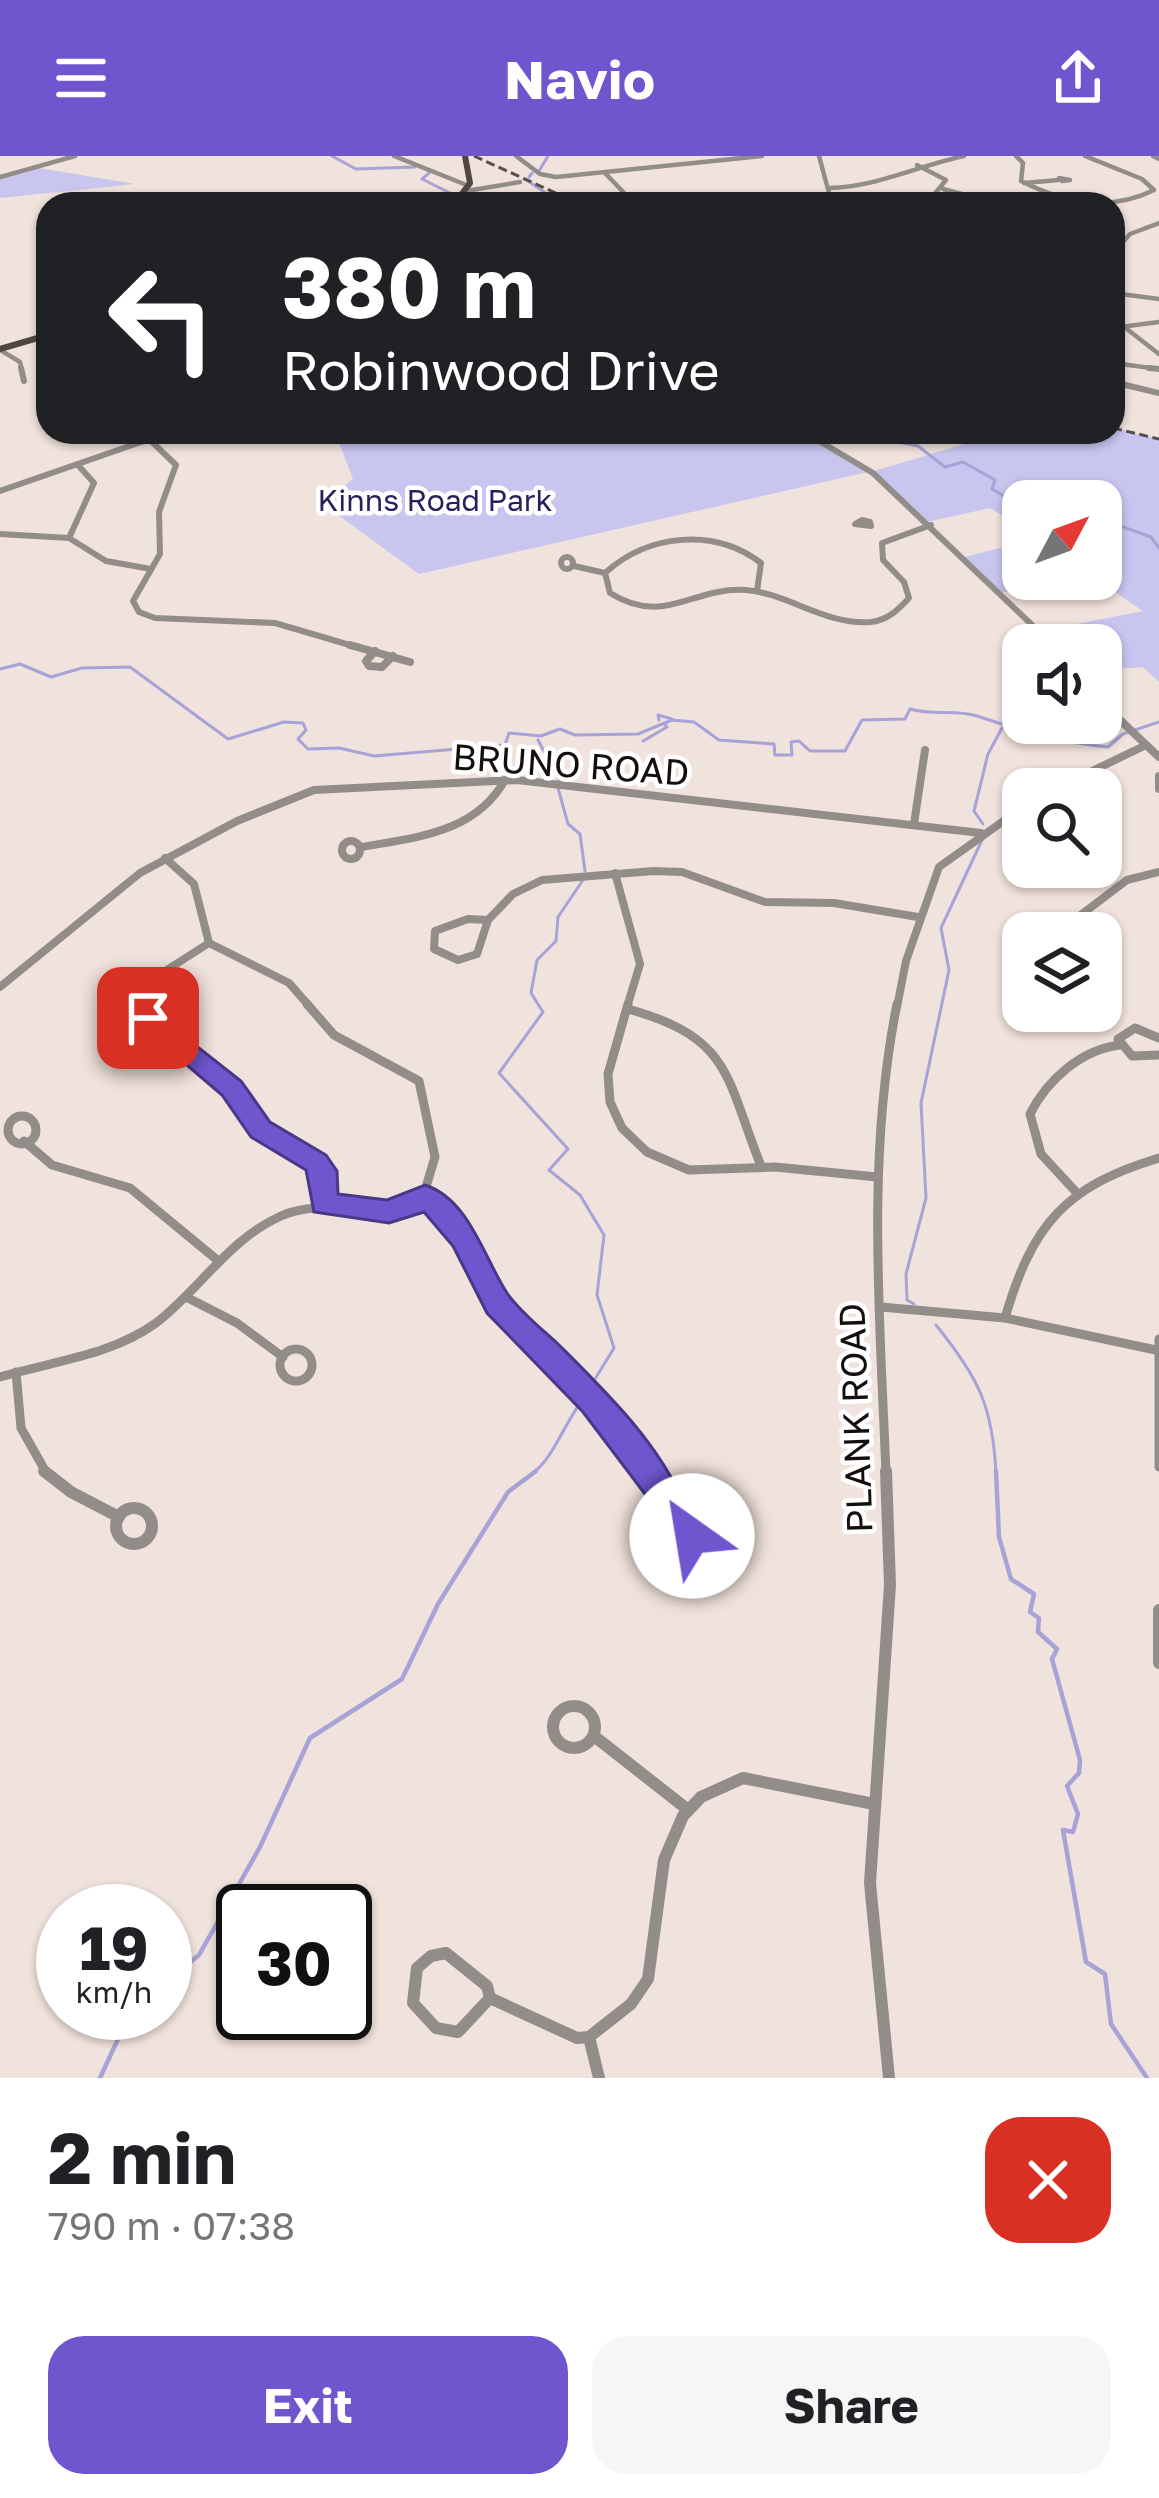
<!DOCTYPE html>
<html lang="en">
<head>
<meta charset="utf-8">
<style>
	body { margin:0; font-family:"Golos Text",sans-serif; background:#f6f6f6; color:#202124; height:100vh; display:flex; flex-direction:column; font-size:45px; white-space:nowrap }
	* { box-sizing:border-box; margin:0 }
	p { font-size:39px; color:#757577 }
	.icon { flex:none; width:66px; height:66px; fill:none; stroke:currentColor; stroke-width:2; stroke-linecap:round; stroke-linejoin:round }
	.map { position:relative; height:1922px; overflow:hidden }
	.drawer { display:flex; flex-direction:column; background:#fff; flex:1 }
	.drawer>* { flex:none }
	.top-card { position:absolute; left:36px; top:36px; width:1089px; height:252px; border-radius:36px; box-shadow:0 3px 9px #0004; background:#202124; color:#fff; overflow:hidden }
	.needle { width:78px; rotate:49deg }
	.controls { position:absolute; left:1002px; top:324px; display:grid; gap:24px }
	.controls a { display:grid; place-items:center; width:120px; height:120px; border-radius:24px; background:#fff; box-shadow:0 3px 9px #0004; font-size:60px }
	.speed { position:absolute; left:36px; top:1728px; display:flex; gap:24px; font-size:60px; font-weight:700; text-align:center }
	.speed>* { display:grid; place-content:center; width:156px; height:156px; border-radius:50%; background:#fff; box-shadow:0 3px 9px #0004; line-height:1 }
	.speed small { font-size:30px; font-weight:400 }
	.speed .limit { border:6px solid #111; border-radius:18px; background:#fff; color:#111 }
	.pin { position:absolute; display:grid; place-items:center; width:102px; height:102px; color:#fff; margin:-51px; border-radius:24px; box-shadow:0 6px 18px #0006 }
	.me { position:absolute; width:132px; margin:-66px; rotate:328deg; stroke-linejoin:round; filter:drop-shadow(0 0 9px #0008) }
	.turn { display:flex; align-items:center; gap:42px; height:252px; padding:0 48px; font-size:54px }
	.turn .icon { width:156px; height:156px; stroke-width:2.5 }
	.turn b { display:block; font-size:84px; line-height:102px }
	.round { display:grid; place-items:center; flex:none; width:126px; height:126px; border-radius:36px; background:#f6f6f6 }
	.summary { display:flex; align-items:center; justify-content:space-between; height:204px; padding:0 48px }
	h1 { font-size:72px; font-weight:700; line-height:90px }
	.primary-button { display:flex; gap:24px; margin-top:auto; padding:24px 48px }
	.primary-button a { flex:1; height:138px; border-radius:36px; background:#6f56cf; color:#fff; font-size:48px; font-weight:700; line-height:138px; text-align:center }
	.primary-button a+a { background:#f6f6f6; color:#202124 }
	header { display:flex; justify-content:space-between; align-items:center; height:156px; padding:0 48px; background:#6f56cf; color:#fff; font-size:54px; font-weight:700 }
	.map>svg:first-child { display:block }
	.green { fill:#c8c5ee }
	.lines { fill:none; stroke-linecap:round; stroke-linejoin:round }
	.stream-far1 { stroke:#a7a3d7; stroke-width:3 }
	.stream { stroke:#a7a3d7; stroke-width:4.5 }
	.minor-far4 { stroke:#938d8a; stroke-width:4.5 }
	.minor-far3 { stroke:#938d8a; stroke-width:6 }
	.minor-far2 { stroke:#938d8a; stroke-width:8 }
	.minor-far1 { stroke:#938d8a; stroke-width:9 }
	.minor { stroke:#938d8a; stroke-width:12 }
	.major { stroke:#504742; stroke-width:6 }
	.rail { stroke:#574f4c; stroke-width:3; stroke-dasharray:9 4.5; stroke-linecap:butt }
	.route { fill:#6f56cf; stroke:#483887; stroke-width:3 }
	.labels { text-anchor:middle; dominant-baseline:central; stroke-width:9; stroke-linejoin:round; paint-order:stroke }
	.far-park-label { font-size:30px; fill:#2c1e5c; stroke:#fff }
	.street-label { font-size:36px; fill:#140f0d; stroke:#fff }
</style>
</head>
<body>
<header><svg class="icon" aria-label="menu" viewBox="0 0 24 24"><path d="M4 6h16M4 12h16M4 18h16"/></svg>Navio<svg class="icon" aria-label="share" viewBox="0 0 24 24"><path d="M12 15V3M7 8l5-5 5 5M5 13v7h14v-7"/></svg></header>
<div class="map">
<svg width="1159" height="1922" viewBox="0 0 1159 1922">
	<rect width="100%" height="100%" fill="#f0e2dc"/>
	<!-- green -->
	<g class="green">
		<polygon points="39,12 135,28 0,42 0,23"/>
		<polygon points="1113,272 1159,283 1159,526 1143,511 1101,514 1101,489 1053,489 1041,475 1143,455 1096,423 1101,423 1101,345 1023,345 1023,372 990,352 927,366 871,316 1004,276 1113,276"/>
		<polygon points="381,276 799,276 868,316 419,418 323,348 353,323 338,284"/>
		<polygon points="1023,386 1023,423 1066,423 1001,437 965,401"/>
	</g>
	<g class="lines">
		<!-- stream-far1 -->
		<g class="stream-far1">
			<polyline points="332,0 356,13 415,11"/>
			<polyline points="539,15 548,0"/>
			<polyline points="429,17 422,23 454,39"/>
			<polyline points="529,21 532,17"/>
			<polyline points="525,23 553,42 551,48"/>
			<polyline points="466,44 476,48"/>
			<polyline points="905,276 895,278 893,285 918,290 945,311 963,306 995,324 992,333 1009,343 1055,345"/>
			<polyline points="1101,363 1151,381 1159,392"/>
			<path d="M0,513L20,508L51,521L82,512L130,511L228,583L284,566L303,567L306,574L298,583L308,593L339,592L374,600L505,589L509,577L541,580L560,573L575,579L638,578L672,564L694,566L719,584L774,588L775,599H792L791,586L799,585L810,595H845L862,564L905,563L910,553C932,560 956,553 977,560C1019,574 1063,587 1108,591L1123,578L1159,566"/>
			<polyline points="659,564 658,559 672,563"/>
			<polyline points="538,584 559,624"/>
			<polyline points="643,585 667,571 664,567"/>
			<polyline points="558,632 568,668 580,678 585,715"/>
			<polyline points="983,668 974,655 988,598 1002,572"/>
			<polyline points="583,724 558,761 556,785 537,804 531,837 543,856 499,917 568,993 549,1014 580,1039 604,1079 597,1139 614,1192 595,1223"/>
			<polyline points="914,1148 907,1144 906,1118 926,1042 921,947 949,814 941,772 982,684"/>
			<path d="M936,1169C978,1221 993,1250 996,1318"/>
			<path d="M532,1318C553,1302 563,1271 579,1249"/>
		</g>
		<!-- stream -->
		<g class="stream">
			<polyline points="996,1315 999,1381 1011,1423 1034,1438 1030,1456 1039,1462 1038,1476 1057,1493 1052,1503 1080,1604 1079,1617 1067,1630 1078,1658 1073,1676 1063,1674 1086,1806 1105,1818 1111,1868 1147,1922"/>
			<polyline points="165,1826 199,1799 260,1691 310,1582 402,1523 438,1448 508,1336 536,1315"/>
			<polyline points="100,1922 130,1857"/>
		</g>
		<!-- minor-far4 -->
		<g class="minor-far4">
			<polyline points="394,0 469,30"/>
			<polyline points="516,0 540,18 556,21 762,0"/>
			<polyline points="819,0 832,48"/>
			<path d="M1016,0L1023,7L1021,25C1064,47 1110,56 1154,34L1142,23L1085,0"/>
			<polyline points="1153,0 1159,3"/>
			<polyline points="917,9 946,24 933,40 935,48"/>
			<polyline points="605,17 629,42 645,48"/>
			<polyline points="0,21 75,0"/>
			<polygon points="1059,22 1070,24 1062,25"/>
			<polyline points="1024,27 1059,24"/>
			<path d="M829,32C876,31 917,10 964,0"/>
			<polyline points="943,33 999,48"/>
			<polyline points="466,35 520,26"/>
			<polyline points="682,48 690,48"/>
			<polyline points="1113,97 1130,78 1159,67"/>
			<polyline points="1113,137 1159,143"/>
			<polyline points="1123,170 1159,198"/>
			<polyline points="1113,172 1159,166"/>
			<polyline points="0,194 20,206 22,215"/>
			<polyline points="1113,207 1159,213"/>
		</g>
		<!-- minor-far3 -->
		<g class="minor-far3">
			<polyline points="21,212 24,225"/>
			<polyline points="1149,212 1159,213"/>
			<polyline points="1113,226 1159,237"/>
			<polyline points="804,276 873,317 1053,489"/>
			<polyline points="151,285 176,309 159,356 160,398 133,445 139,456 155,462 275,467 360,492"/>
			<polyline points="0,335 170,276"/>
			<polygon points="862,364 870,366 871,370 855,368"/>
			<polyline points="0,378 69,382 106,405 151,413"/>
			<polyline points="69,382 94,327 78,309"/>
			<circle cx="567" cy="407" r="6"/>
			<polyline points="574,410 605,417"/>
			<path d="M757,435L761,407C714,371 648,378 605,417L610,437C665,471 691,431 745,434C788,437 826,470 871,466C888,464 898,454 909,442L904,426L883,404L882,387L931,369"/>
		</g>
		<!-- minor-far2 -->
		<g class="minor-far2">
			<polyline points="350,489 410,506"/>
			<polyline points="375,495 366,505 369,510 382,511 393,500"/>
			<polyline points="1101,546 1159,601"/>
			<polyline points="1159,620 1159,633"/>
			<polyline points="1055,633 1144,590"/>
			<polyline points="914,668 925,594"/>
			<circle cx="351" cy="694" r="9"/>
			<path d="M362,691C417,681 475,677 505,624"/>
			<polyline points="165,702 194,728 209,787 289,827 310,851"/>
			<polyline points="615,717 640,808 627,851"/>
			<polygon points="468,763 488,764 477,798 458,804 434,793 435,775"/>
			<polyline points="488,764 513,738 542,724 654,715 682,716 765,746 834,747 918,761"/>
			<polyline points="1057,777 1127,724 1159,716"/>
			<polyline points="1023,790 1016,798 1023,806"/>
			<polyline points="0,831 140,717 237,665 314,634 517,624 981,677"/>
			<polyline points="147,851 145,839 162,817 209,787"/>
			<polyline points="897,851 906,805 939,711 1023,651"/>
		</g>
		<!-- minor-far1 -->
		<g class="minor-far1">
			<polyline points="146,848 158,875 231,932 273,984 316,1007 323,1015 324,1048"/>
			<polyline points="628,848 608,918 610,946 622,972 647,996 689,1014 775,1011 877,1021"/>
			<path d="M628,853C732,882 725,920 761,1010"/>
			<polyline points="1159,882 1135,872 1118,883 1132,900 1159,899"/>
			<circle cx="22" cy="974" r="14"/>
			<polyline points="24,985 52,1009 130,1032 216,1103"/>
			<path d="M1076,1036L1041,998L1030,958C1047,924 1082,893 1120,889"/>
			<path d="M425,1040C458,1074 472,1119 503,1155C551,1211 615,1253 653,1318"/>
			<polyline points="188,1142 237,1167 283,1201"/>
			<polyline points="881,1151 1005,1162 1156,1194"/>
			<path d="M1005,1162C1032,1069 1065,1030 1159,1002"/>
			<polyline points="1159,1183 1159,1311"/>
			<circle cx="296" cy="1209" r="16"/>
			<polyline points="16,1216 21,1272 47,1318"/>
			<path d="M0,1221C53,1205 110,1200 156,1167C200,1133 229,1083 281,1060C331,1038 382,1071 423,1041L435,1001L419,925L334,879L307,848"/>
			<path d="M886,1318C880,1161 866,1002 897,848"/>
		</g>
		<!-- minor -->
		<g class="minor">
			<polyline points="44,1315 71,1336 119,1361"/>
			<polyline points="652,1315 672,1359"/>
			<polyline points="886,1315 890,1429 870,1727 889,1922"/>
			<circle cx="134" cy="1370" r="18"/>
			<circle cx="674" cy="1376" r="17"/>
			<polyline points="1159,1454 1159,1507"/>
			<circle cx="574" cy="1571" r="21"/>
			<polyline points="594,1580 687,1653"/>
			<polygon points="446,1797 487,1830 490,1842 458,1876 436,1872 413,1847 417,1812 431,1800"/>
			<polyline points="490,1842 577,1882 589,1881"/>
			<polyline points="589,1881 631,1848 648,1823 664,1704 683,1660 701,1641 743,1622 874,1648"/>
			<polyline points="589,1881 599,1922"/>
		</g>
		<!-- major -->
		<g class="major">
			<polyline points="454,48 470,27 465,0"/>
			<polyline points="0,193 48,179"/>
		</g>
		<!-- rail -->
		<g class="rail">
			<polyline points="474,0 580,48"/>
			<polyline points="1113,272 1159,283"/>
		</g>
	</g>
	<!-- route -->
	<path class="route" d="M148,852L241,925L270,966L326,999L337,1015L338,1038L387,1044L425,1029C469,1043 484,1102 507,1137C520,1156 542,1173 559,1189C605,1235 659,1287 684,1348L699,1353L709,1380L704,1391L692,1396L679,1391L673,1375L660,1370L648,1342L583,1256L487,1157L453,1090L424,1056L389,1067L314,1056L306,1014L251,981L222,939L139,868V855Z"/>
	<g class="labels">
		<!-- far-park labels -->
		<g class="far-park-label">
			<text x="435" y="344">Kinns Road Park</text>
		</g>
		<!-- street labels -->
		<g class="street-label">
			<text transform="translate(571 608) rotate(4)">BRUNO ROAD</text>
			<text transform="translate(855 1262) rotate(-92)">PLANK ROAD</text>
		</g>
	</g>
</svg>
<div class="controls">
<a><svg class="needle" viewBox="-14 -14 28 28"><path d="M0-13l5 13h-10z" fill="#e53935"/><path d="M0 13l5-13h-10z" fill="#757577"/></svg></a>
<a><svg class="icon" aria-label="sound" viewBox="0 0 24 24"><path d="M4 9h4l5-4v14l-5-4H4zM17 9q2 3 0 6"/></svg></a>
<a><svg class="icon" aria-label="search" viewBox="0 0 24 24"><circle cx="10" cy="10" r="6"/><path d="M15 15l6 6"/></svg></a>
<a><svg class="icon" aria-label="layers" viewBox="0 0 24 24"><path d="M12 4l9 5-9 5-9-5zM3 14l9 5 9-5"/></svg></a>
</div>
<div class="speed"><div>19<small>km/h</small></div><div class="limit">30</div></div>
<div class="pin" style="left:148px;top:862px;background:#d93025"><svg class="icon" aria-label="arrive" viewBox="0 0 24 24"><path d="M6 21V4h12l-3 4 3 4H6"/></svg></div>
<svg class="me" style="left:692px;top:1380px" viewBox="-20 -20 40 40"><circle r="19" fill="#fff"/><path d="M0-13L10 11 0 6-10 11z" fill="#6f56cf"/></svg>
<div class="top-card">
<div class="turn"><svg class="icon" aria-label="left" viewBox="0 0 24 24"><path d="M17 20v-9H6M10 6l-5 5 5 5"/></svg><div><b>380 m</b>Robinwood Drive</div></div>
</div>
</div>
<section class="drawer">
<div class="summary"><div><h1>2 min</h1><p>790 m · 07:38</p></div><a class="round" style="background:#d93025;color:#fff"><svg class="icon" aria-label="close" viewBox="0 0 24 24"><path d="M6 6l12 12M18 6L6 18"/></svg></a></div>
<div class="primary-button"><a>Exit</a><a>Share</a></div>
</section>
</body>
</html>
